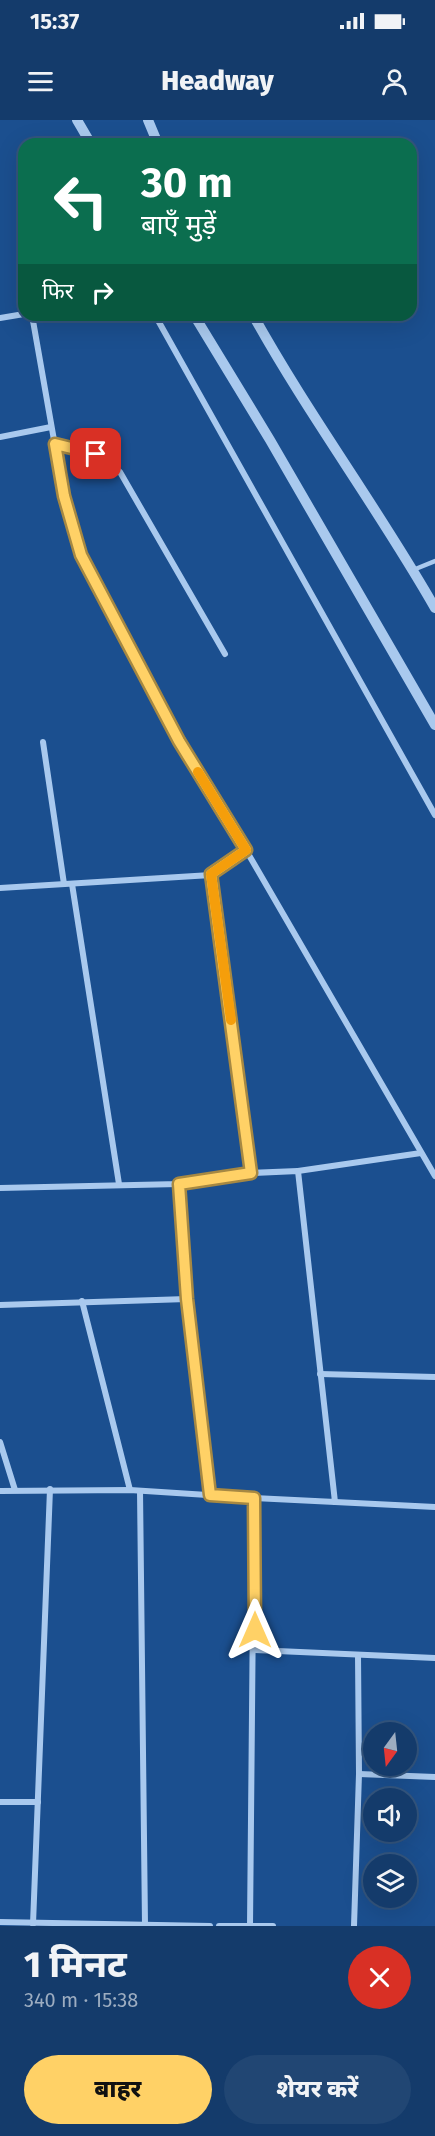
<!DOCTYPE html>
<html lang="hi">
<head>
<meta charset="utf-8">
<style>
	body { margin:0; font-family:"Fira Sans","Noto Sans Devanagari",sans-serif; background:#214673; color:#f1f3f6; height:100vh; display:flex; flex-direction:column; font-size:22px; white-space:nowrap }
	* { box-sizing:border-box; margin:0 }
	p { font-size:20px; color:#9dadc1 }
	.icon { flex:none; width:33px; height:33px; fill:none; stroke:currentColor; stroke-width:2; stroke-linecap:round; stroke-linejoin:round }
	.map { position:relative; height:1806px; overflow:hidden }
	.drawer { display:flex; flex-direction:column; background:#143b6b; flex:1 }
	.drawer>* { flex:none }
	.top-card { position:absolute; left:18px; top:18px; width:399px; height:183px; border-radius:18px; box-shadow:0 6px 24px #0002,0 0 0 2px #33557e; background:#0b6e4f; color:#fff; overflow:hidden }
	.needle { width:39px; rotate:195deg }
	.fabs { position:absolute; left:363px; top:1602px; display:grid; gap:12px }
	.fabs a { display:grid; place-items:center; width:54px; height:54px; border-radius:50%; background:#143b6b; box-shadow:0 6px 24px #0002,0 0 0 2px #33557e; font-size:30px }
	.pin { position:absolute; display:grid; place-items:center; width:51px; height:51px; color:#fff; margin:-26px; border-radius:12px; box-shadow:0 3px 9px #0006 }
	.me { position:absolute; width:66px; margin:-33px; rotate:0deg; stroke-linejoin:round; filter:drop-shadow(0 0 4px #0008) }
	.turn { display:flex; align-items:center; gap:21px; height:126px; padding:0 24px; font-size:27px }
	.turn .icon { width:78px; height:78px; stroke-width:2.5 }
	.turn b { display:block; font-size:42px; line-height:51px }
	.then { display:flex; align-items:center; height:57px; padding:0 24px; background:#0003; gap:12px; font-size:22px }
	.round { display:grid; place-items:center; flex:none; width:63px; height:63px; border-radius:32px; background:#214673 }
	.summary { display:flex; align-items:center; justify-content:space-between; height:102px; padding:0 24px }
	h1 { font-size:36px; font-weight:800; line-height:45px }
	.primary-button { display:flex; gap:12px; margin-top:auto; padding:12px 24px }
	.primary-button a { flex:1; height:69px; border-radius:36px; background:#ffd166; color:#111; font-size:24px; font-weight:800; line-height:69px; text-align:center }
	.primary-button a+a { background:#214673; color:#f1f3f6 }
	.status { display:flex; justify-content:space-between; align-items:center; height:42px; padding:0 30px; background:#143b6b; direction:ltr }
	.status svg { height:16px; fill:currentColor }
	header { display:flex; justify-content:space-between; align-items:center; height:78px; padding:0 24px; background:#143b6b; font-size:27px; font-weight:800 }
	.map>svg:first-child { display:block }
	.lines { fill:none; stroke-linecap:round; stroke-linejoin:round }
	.service { stroke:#a9c9ee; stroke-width:4.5 }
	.minor { stroke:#a9c9ee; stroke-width:6 }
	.tertiary { stroke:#a9c9ee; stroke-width:10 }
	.route-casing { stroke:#a68842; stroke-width:15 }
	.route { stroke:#ffd166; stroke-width:10 }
	.slow { stroke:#f59e0b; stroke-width:10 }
</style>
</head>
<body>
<div class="status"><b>15:37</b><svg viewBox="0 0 49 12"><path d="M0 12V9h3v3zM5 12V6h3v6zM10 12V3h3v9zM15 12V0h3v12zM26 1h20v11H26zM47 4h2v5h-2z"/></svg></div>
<header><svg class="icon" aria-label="menu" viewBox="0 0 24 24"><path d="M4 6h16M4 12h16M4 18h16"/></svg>Headway<svg class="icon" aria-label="person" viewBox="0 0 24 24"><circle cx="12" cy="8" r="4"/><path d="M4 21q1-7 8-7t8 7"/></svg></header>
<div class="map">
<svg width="435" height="1806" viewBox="0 0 435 1806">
	<rect width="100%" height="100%" fill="#1b4f8f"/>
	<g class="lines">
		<!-- service -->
		<polyline class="service" points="413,450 435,441"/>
		<!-- minor -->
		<g class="minor">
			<polyline points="32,195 64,377 81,435 179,621 246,730 211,755 251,1053 298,1051 335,1382 254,1378 250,1806"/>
			<polyline points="155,195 435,695"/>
			<polyline points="0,198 24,194"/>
			<polyline points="0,317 51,307"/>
			<path d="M55,324C80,330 102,333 120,352L225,534"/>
			<polyline points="43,622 64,764"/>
			<polyline points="246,730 435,1056"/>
			<polyline points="72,764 119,1064"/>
			<polyline points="0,768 211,755"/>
			<polyline points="298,1051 421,1033"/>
			<polyline points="179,1064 187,1179 210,1375"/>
			<polyline points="0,1068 179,1064 251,1053"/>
			<polyline points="82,1181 130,1370"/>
			<polyline points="0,1185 187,1179"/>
			<polyline points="320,1254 435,1257"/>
			<polyline points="0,1322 15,1370"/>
			<polyline points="0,1371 130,1370 254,1378"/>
			<polyline points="140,1371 145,1805"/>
			<polyline points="335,1382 435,1387"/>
			<polyline points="255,1530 435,1538"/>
			<polyline points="359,1654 435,1657"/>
			<polyline points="0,1682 38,1682"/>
			<polyline points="0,1802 210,1806"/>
			<polyline points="33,1804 50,1369"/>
			<polyline points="219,1806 273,1806"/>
			<polyline points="354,1806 359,1654 358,1535"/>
		</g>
		<!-- tertiary -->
		<g class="tertiary">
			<polyline points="77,0 91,24"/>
			<polyline points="148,0 158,24"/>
			<polyline points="194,195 270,320 435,605"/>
			<path d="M253,195C309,296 378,388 435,488"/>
		</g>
	</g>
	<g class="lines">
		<defs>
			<polyline id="route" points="96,334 55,324 64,376 81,435 179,621 246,730 211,754 251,1053 179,1064 187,1179 210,1375 254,1378 255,1510"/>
		</defs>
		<!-- route casing -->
		<use href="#route" class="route-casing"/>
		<!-- route -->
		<use href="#route" class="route"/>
		<!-- slow -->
		<polyline class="slow" points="198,652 246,730 211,754 231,900"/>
	</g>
</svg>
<div class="fabs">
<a><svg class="needle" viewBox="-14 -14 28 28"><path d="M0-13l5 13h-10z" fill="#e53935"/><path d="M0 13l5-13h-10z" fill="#9dadc1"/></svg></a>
<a><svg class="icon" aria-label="sound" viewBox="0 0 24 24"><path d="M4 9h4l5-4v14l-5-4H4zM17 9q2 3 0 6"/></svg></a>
<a><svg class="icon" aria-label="layers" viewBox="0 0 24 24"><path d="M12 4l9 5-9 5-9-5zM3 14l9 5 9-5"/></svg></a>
</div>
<div class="pin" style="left:96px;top:334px;background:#d93025"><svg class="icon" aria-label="arrive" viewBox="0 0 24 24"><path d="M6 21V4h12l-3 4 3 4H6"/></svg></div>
<svg class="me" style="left:255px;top:1510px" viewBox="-20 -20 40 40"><path d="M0-17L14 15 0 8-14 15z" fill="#ffd166" stroke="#fff" stroke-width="4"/></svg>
<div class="top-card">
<div class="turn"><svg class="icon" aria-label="left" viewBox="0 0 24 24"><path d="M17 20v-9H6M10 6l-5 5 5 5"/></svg><div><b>30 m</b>बाएँ मुड़ें</div></div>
<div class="then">फिर<svg class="icon" aria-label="right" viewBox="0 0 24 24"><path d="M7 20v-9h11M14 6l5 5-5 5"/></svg></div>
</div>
</div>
<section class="drawer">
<div class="summary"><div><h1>1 मिनट</h1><p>340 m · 15:38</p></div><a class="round" style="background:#d93025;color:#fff"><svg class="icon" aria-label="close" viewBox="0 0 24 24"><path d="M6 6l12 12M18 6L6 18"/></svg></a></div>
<div class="primary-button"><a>बाहर</a><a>शेयर करें</a></div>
</section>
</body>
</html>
